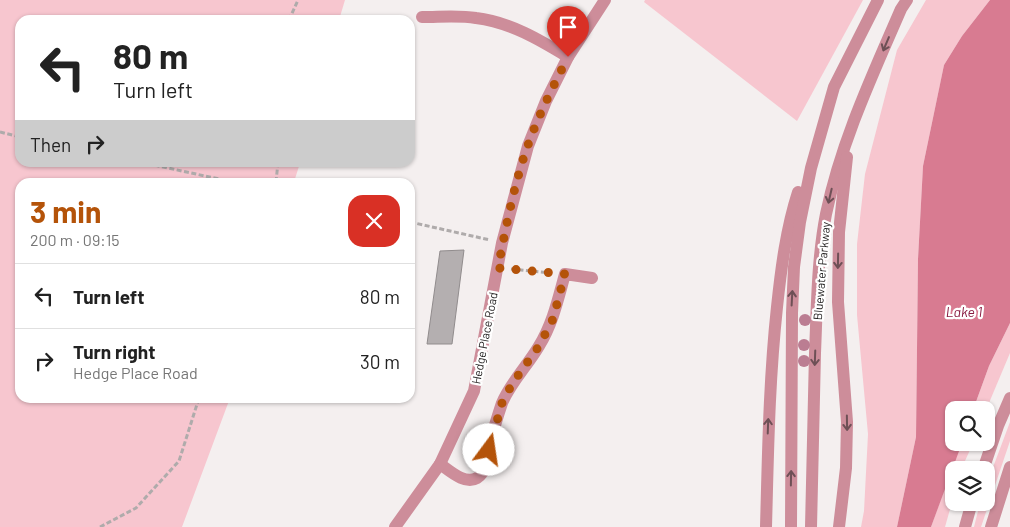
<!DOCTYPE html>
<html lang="en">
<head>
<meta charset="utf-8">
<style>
	body { margin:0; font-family:Barlow,sans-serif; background:#f6f6f6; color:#222; height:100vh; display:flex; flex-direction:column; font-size:19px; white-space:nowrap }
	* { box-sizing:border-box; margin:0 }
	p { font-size:16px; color:#767676 }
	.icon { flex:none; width:28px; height:28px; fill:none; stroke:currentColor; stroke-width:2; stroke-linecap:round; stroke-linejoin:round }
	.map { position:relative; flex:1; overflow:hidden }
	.drawer { position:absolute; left:15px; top:178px; width:400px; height:225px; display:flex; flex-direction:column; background:#fff; border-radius:15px; box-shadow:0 1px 4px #0004 }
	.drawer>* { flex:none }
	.guide { position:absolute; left:15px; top:15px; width:400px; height:152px; border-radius:15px; box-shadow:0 1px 4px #0004; background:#fff; color:#222; overflow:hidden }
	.controls { position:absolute; left:945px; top:401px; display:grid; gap:10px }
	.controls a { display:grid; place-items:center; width:50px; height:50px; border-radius:10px; background:#fff; box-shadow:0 1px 4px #0004; font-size:25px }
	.pin { position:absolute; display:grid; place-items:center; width:42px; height:42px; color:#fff; margin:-51px -21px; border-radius:50% 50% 50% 0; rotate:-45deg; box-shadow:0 0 5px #0007 }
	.pin .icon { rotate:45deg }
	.me { position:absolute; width:55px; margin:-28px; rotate:14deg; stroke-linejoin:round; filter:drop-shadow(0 0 4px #0008) }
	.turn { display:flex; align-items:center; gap:18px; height:105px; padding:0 15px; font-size:22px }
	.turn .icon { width:65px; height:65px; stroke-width:2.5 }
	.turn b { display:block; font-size:35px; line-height:42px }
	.then { display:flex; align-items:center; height:48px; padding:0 15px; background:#0003; gap:10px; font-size:19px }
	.round { display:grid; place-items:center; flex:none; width:52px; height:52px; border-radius:15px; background:#f6f6f6 }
	.summary { display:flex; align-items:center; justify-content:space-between; height:85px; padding:0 15px }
	h1 { font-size:30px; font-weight:700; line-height:38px; color:#b45309 }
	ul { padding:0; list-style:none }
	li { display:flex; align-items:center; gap:15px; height:65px; padding:0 15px; border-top:1px solid #e0e0e0 }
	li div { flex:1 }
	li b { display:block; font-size:19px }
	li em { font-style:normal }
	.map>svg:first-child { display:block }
	.green { fill:#f7c6cf }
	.water { fill:#d87b91 }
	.building { fill:#b4afb0; stroke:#918c8d }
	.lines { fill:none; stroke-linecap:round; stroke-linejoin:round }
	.path { stroke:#afabab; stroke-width:3; stroke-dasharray:5 2.5; stroke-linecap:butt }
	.minor { stroke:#cd8d9a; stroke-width:12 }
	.tertiary { stroke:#cd8d9a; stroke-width:12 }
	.tree { fill:#bb7d92 }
	.oneway { stroke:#6e5056 }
	.route { stroke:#b45309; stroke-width:9; stroke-dasharray:0 16.2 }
	.labels { text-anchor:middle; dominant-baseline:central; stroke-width:4.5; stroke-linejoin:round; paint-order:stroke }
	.street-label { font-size:12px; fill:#201e1e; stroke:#fff }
	.water-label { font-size:14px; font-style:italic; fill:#891b41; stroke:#fff }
</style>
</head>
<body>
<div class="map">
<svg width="1010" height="527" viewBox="0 0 1010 527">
	<rect width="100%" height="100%" fill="#f4efef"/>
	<!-- green -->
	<g class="green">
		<polygon points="0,0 345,0 339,20 20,20 20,162 300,163 294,182 20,182 20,398 230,398 182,527 0,527"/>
		<polygon points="645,0 863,0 797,121 644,2"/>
		<polygon points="926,0 990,0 962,36 944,65 923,166 918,259 916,437 897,527 861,527 864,511 868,434 857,315 857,244 865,174 897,50"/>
		<polygon points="1010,323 1010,353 986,410 973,410 989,366"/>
		<polygon points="1010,422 1010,441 981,527 974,527 980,503 986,502 986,486"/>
		<polygon points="961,443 973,443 961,470 954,470 954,495 945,527 931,527"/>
	</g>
	<!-- water -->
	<polygon class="water" points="990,0 1010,0 1010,323 989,366 973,410 954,410 954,442 962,443 931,527 897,527 916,437 918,259 923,166 944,65 962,36"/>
	<!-- building -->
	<polygon class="building" points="464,250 452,344 427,344 440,251"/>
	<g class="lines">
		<!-- path -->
		<g class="path">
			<polyline points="289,20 298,0"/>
			<polyline points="0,132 20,137"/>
			<polyline points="140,162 233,182"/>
			<polyline points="276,182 278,162"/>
			<polyline points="410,222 490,240"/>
			<polyline points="511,269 552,273"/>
			<polyline points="100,527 136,508 179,461 199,398"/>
		</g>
		<!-- minor -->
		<g class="minor">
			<path d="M422,17C440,17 459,15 476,18C510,22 540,40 568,57"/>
			<path d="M440,464C450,471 465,485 477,478C489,471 489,451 491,440C494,428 498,415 502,403C511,382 528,365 539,346C553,323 558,299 565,274L592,278"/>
			<polyline points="983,470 998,426 1010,398"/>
			<polyline points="395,527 440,464 474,391 502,243 528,146 546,101 568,57 605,0"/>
			<polyline points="965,527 972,502"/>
			<polyline points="991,527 1010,467"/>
		</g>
		<!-- tertiary -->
		<g class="tertiary">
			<path d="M766,527C768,454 769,381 777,307C781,269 786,229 798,192"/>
			<polyline points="791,527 792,313 794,267 800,222 811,168 834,87 878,0"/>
			<path d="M811,527C812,469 814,411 815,353C817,307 817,260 826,214C841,142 872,76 901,9L907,0"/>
			<polyline points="839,527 846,468 847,422 838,302 839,232 847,157"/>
		</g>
	</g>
	<!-- trees -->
	<g class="tree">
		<circle cx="805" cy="320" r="6"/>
		<circle cx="804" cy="345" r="6"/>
		<circle cx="804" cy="361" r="6"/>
	</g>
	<!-- one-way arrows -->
	<defs><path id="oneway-shaft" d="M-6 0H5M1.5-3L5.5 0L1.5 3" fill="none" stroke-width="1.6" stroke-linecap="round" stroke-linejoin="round" transform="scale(1.25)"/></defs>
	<g class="oneway">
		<use href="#oneway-shaft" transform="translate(886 44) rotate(113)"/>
		<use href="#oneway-shaft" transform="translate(830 196) rotate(103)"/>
		<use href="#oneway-shaft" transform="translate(838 261) rotate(91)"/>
		<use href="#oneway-shaft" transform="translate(792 298) rotate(-87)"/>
		<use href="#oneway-shaft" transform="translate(815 358) rotate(92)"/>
		<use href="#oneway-shaft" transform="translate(847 423) rotate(89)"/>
		<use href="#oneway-shaft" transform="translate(768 426) rotate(-88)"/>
		<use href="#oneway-shaft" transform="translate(791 478) rotate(-89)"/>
	</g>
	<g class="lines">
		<!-- route -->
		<path class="route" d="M489,450L502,403L512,384L539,346L553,319L565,274L498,268C506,227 514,184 528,145C539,114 554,85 568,57"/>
	</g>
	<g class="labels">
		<!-- street labels -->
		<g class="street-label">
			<text transform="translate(821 271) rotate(-85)">Bluewater Parkway</text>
			<text transform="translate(484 338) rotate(-79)">Hedge Place Road</text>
		</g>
		<!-- water labels -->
		<g class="water-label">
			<text x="964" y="311">Lake 1</text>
		</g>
	</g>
</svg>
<div class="controls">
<a><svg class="icon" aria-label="search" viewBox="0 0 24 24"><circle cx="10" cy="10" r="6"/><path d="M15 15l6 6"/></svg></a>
<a><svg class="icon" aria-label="layers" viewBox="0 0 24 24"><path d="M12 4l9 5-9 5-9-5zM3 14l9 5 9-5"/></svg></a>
</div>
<div class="pin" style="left:568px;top:57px;background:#d93025"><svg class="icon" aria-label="arrive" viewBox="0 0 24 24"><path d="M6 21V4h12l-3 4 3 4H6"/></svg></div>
<svg class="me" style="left:489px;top:450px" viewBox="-20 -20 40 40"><circle r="19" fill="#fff"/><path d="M0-13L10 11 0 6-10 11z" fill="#b45309"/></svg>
<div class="guide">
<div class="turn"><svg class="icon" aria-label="left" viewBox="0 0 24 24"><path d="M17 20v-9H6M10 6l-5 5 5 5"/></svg><div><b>80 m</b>Turn left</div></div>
<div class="then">Then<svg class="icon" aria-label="right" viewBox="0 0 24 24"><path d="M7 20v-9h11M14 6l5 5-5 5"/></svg></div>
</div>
<section class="drawer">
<div class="summary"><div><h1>3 min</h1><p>200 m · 09:15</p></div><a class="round" style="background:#d93025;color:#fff"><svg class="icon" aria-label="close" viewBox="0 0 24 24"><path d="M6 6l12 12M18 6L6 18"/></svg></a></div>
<ul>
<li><svg class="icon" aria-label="left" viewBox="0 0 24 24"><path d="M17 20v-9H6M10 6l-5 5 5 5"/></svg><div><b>Turn left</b></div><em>80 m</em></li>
<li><svg class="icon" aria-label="right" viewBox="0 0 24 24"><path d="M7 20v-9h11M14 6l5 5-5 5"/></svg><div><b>Turn right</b><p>Hedge Place Road</p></div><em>30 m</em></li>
</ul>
</section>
</div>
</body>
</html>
